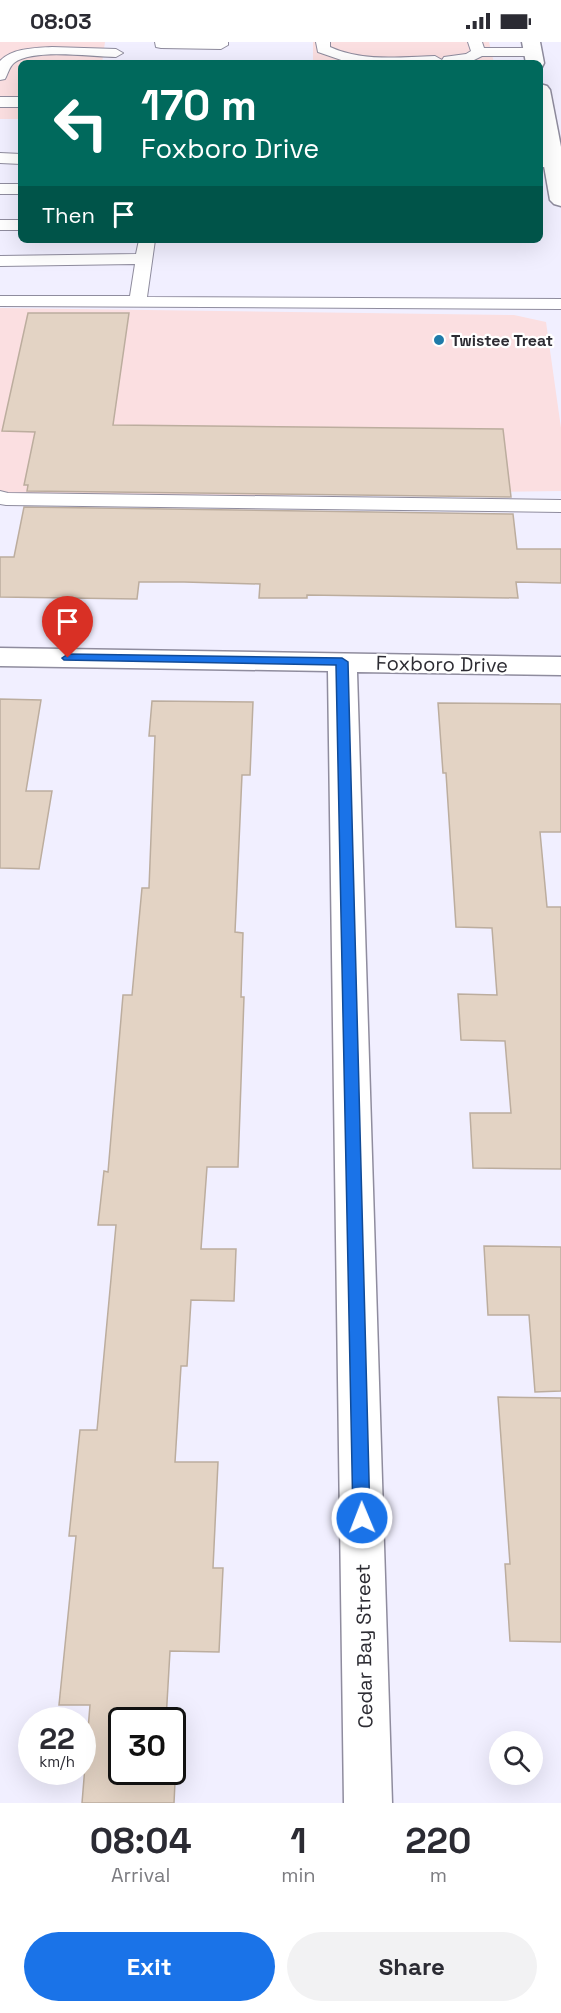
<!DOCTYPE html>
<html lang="en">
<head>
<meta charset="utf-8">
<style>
	body { margin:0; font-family:"Space Grotesk",sans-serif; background:#f2f2f3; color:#2b2b33; height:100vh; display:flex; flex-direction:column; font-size:22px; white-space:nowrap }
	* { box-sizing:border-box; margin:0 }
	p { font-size:20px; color:#7c7c81 }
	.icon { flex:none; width:33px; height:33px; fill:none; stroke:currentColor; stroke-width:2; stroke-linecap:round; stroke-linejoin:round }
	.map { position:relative; height:1761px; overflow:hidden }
	.panel { display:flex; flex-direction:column; background:#fff; flex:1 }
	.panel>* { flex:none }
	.hud { position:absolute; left:18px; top:18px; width:525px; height:183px; border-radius:9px; box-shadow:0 6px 24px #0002; background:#00695c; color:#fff; overflow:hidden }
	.controls { position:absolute; left:489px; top:1689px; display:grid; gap:12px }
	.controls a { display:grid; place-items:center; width:54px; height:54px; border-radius:50%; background:#fff; box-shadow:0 6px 24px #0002; font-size:30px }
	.speed { position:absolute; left:18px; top:1665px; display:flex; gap:12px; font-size:30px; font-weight:700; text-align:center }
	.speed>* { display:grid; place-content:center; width:78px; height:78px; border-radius:50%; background:#fff; box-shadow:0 6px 24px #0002; line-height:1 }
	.speed small { font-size:15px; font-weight:400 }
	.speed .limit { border:3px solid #111; border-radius:9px; background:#fff; color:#111 }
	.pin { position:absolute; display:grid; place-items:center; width:51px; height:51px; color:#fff; margin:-62px -26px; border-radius:50% 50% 50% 0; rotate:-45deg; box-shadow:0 0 6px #0007 }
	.pin .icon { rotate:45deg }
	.me { position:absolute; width:66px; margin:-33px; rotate:359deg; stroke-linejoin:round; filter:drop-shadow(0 0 4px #0008) }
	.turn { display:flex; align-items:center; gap:21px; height:126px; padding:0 24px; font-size:27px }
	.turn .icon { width:78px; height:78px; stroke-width:2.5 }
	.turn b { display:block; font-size:42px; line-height:51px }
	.then { display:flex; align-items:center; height:57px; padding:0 24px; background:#0003; gap:12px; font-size:22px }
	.eta { display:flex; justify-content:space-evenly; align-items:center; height:102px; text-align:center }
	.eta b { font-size:36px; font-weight:600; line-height:42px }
	.button { display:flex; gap:12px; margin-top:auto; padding:12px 24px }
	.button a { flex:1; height:69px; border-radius:36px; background:#1a73e8; color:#fff; font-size:24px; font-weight:600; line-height:69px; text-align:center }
	.button a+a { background:#f2f2f3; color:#2b2b33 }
	.status { display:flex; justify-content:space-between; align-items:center; height:42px; padding:0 30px; background:#fff; direction:ltr }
	.status svg { height:16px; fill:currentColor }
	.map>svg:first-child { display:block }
	.commercial { fill:#fbdfe1 }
	.building { fill:#e3d3c4; stroke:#bcad9e; stroke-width:1.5 }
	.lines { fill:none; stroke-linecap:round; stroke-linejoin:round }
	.lane-casing { stroke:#8f8c9e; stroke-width:2 }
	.street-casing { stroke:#8f8c9e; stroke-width:3 }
	.secondary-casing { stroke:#8f8c9e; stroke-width:3 }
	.lane { fill:#fff; fill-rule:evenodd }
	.street { fill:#fff; fill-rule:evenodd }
	.secondary { fill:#fff; fill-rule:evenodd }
	.route { fill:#1a73e8; stroke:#114b97; stroke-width:1.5 }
	.poi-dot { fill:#1f7ba9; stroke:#fff; stroke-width:2 }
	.labels { text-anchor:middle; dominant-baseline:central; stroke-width:4.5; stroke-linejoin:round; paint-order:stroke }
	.far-poi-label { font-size:16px; font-weight:bold; fill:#2d2c33; stroke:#fff; text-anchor:start }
	.street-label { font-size:20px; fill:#2d2c33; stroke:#fff }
</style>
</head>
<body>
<div class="status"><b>08:03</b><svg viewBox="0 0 49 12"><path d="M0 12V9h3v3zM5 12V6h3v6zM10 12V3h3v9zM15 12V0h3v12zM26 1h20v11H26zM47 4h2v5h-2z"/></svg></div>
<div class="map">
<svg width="561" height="1761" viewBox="0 0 561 1761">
	<rect width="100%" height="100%" fill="#f1efff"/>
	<!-- commercial -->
	<g class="commercial">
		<polygon points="0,0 105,0 102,21 21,21 21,77 0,77"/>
		<polygon points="313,0 489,0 494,21 313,21"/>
		<polygon points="0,266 514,273 546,280 561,386 561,449 0,458"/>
	</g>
	<!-- building -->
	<g class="building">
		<polygon points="28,271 129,271 113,383 503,387 511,455 27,449 28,443 24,443 35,390 2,389"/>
		<polygon points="24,465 513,472 517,507 561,507 561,541 516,540 518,556 307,553 307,556 259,556 260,542 184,540 139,540 137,557 0,555 0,515 14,515"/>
		<polygon points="0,657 41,658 26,749 52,749 39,827 0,826"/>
		<polygon points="152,659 253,660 250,733 242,733 235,890 243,891 241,955 244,955 238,1125 207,1125 201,1207 236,1207 234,1259 191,1258 187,1324 181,1324 175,1420 218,1420 213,1526 223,1526 219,1610 170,1609 166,1678 122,1678 122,1730 172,1730 172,1719 176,1719 174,1761 82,1761 90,1663 59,1663 76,1494 69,1494 80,1388 97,1388 116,1183 98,1183 104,1129 108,1130 123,953 132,953 142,846 149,846 155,694 149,694"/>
		<polygon points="438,661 561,662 561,790 540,790 547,865 561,865 561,1127 473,1126 470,1071 511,1071 505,999 461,998 458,952 497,953 492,886 456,885 446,731 443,731"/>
		<polygon points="484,1204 561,1205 561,1349 535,1350 529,1273 488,1273"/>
		<polygon points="498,1355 561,1356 561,1600 510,1599 505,1522 510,1522"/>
	</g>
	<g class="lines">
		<defs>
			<g id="lane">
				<polygon points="155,0 228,0 228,3 221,7 161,6 156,5"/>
				<path d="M316,0H330V5C363,20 400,15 435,14L442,18L444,15L466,12L471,9L468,0H482L484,6H533L540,10L533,14H482L470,20L444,21L442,18L440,21H350L318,10Z"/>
				<path d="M52,5L116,7L123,11L116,15C92,15 33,6 14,21C9,25 8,32 5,37L0,38V19C12,6 35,6 52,5Z"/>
				<rect x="0" y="55" width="21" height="10"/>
				<polygon points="0,111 21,112 21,122 0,121"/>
				<rect x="540" y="115" width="21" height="10"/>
				<rect x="0" y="142" width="21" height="10"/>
				<rect x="0" y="178" width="21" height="10"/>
				<polygon points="139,198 155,198 147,255 561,257 561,267 0,264 0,254 130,254 135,222 0,224 0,214 136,212"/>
				<polygon points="0,449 8,451 561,458 561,470 6,463 0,462"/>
			</g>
			<polygon id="street" points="0,606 561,615 561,633 357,630 392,1761 344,1761 328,629 0,624"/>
			<g id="secondary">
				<polygon points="522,0 540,0 544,21 542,25 540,21 526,21"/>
				<polygon points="540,42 547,44 550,48 561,105 561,164 554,162 550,158 540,101"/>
			</g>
		</defs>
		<!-- lane casing -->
		<use href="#lane" class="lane-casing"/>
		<!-- street casing -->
		<use href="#street" class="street-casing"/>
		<!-- secondary casing -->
		<use href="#secondary" class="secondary-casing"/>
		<!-- lane -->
		<use href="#lane" class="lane"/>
		<!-- street -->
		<use href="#street" class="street"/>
		<!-- secondary -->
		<use href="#secondary" class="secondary"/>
	</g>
	<!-- route -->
	<polygon class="route" points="68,612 342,616 348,620 370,1476 368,1481 362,1484 355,1481 353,1476 336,623 64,618 62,616"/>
	<!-- markers -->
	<circle class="poi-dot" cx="439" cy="298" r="6"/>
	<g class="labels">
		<!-- far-poi labels -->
		<g class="far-poi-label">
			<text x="451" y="298">Twistee Treat</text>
		</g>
		<!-- street labels -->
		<g class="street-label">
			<text transform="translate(442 622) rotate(1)">Foxboro Drive</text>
			<text transform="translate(364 1604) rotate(-91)">Cedar Bay Street</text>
		</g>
	</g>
</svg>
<div class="controls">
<a><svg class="icon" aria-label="search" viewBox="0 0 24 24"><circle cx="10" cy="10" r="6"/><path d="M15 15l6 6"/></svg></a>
</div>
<div class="speed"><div>22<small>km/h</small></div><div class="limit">30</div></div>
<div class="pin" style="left:68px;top:616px;background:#d93025"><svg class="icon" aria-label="arrive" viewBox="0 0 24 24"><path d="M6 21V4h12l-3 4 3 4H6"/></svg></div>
<svg class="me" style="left:362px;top:1476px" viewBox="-20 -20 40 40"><circle r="17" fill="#1a73e8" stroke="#fff" stroke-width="3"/><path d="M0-11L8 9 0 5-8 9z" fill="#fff"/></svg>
<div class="hud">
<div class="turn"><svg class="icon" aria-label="left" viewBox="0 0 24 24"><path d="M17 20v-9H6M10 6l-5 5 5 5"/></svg><div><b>170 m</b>Foxboro Drive</div></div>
<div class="then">Then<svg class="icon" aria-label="arrive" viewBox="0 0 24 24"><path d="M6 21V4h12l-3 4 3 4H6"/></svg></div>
</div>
</div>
<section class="panel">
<div class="eta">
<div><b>08:04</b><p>Arrival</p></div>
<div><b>1</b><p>min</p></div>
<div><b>220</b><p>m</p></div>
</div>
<div class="button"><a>Exit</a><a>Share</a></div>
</section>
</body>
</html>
